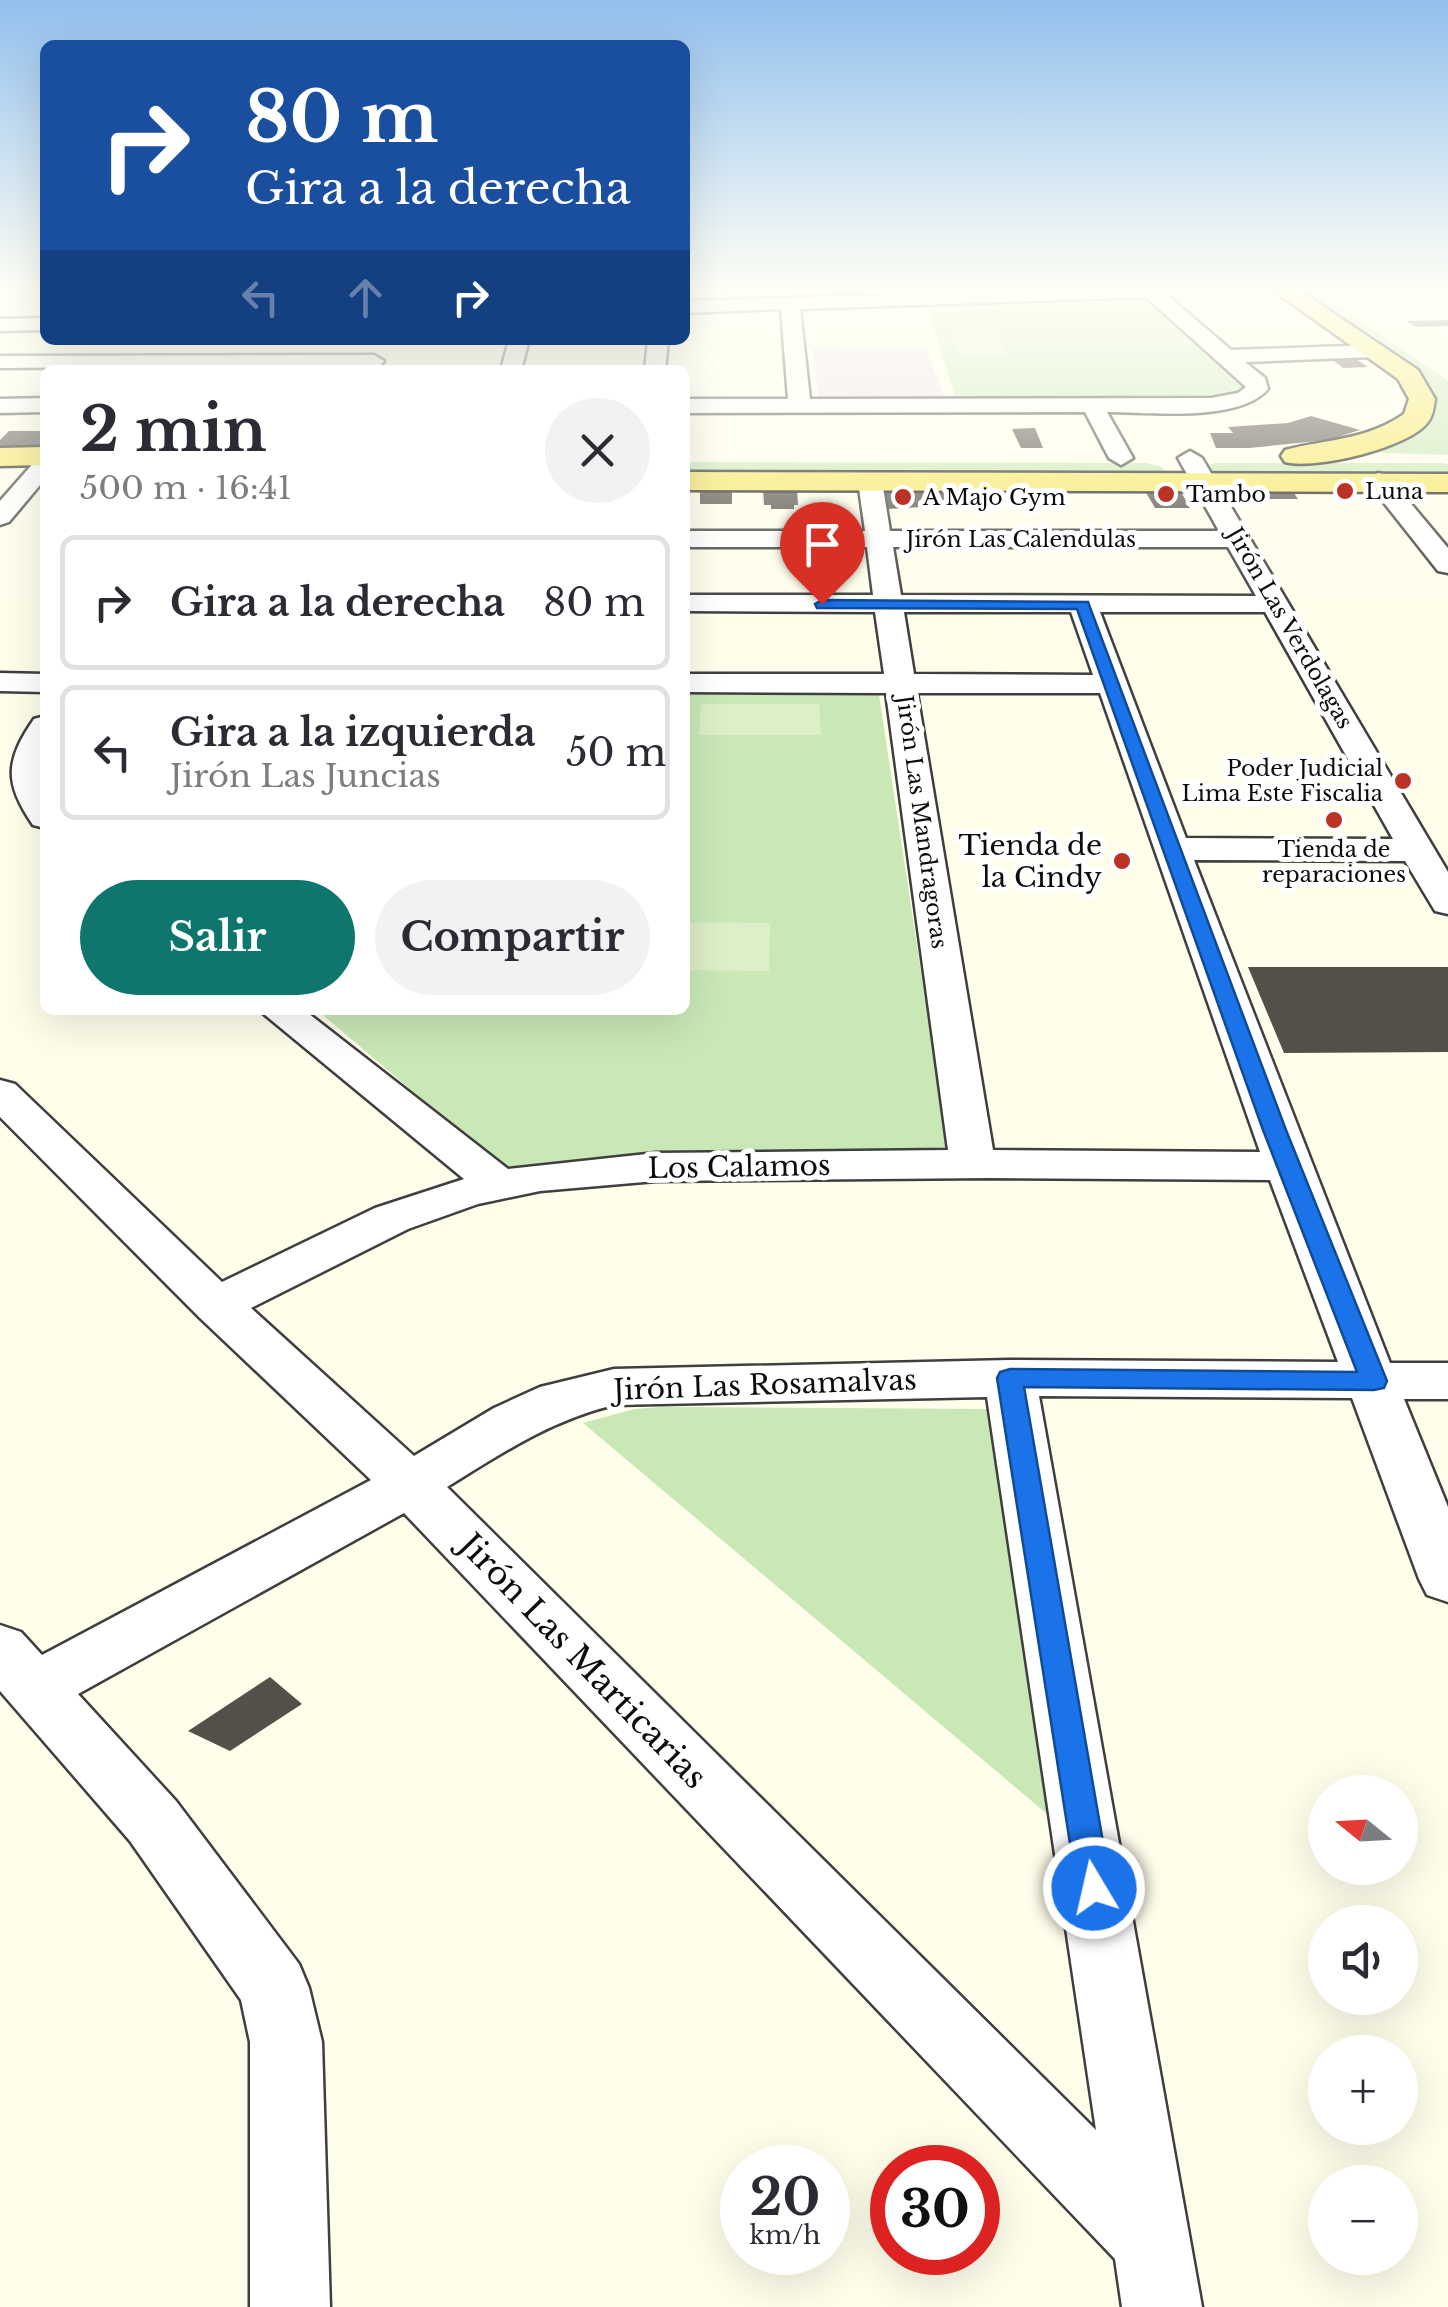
<!DOCTYPE html>
<html lang="es">
<head>
<meta charset="utf-8">
<style>
	body { margin:0; font-family:"Libre Baskerville",serif; background:#f2f2f3; color:#2b2b33; height:100vh; display:flex; flex-direction:column; font-size:38px; white-space:nowrap }
	* { box-sizing:border-box; margin:0 }
	p { font-size:32px; color:#7c7c81 }
	.icon { flex:none; width:55px; height:55px; fill:none; stroke:currentColor; stroke-width:2; stroke-linecap:round; stroke-linejoin:round }
	.map { position:relative; flex:1; overflow:hidden }
	.details { position:absolute; left:40px; top:365px; width:650px; height:650px; display:flex; flex-direction:column; background:#fff; border-radius:15px; box-shadow:0 10px 40px #0002 }
	.details>* { flex:none }
	.guide { position:absolute; left:40px; top:40px; width:650px; height:305px; border-radius:15px; box-shadow:0 10px 40px #0002; background:#1a4fa0; color:#fff; overflow:hidden }
	.needle { width:65px; rotate:288deg }
	.buttons { position:absolute; left:1308px; top:1775px; display:grid; gap:20px }
	.buttons a { display:grid; place-items:center; width:110px; height:110px; border-radius:50%; background:#fff; box-shadow:0 10px 40px #0002; font-size:50px }
	.speed { position:absolute; left:720px; top:2145px; display:flex; gap:20px; font-size:50px; font-weight:700; text-align:center }
	.speed>* { display:grid; place-content:center; width:130px; height:130px; border-radius:50%; background:#fff; box-shadow:0 10px 40px #0002; line-height:1 }
	.speed small { font-size:25px; font-weight:400 }
	.speed .limit { border:15px solid #d22; background:#fff; color:#111 }
	.pin { position:absolute; display:grid; place-items:center; width:85px; height:85px; color:#fff; margin:-102px -42px; border-radius:50% 50% 50% 0; rotate:-45deg; box-shadow:0 0 10px #0007 }
	.pin .icon { rotate:45deg }
	.me { position:absolute; width:110px; margin:-55px; rotate:351deg; stroke-linejoin:round; filter:drop-shadow(0 0 8px #0008) }
	.turn { display:flex; align-items:center; gap:35px; height:210px; padding:0 40px; font-size:45px }
	.turn .icon { width:130px; height:130px; stroke-width:2.5 }
	.turn b { display:block; font-size:70px; line-height:85px }
	.lanes { display:flex; align-items:center; height:95px; padding:0 40px; background:#0003; justify-content:center; gap:50px; direction:ltr }
	.lanes .off { opacity:.35 }
	.round { display:grid; place-items:center; flex:none; width:105px; height:105px; border-radius:52px; background:#f2f2f3 }
	.head { display:flex; align-items:center; justify-content:space-between; height:170px; padding:0 40px }
	h1 { font-size:60px; font-weight:800; line-height:75px }
	.primary-button { display:flex; gap:20px; margin-top:auto; padding:20px 40px }
	.primary-button a { flex:1; height:115px; border-radius:60px; background:#0f766e; color:#fff; font-size:40px; font-weight:800; line-height:115px; text-align:center }
	.primary-button a+a { background:#f2f2f3; color:#2b2b33 }
	ul { padding:0; list-style:none }
	li { display:flex; align-items:center; gap:30px; height:135px; margin:0 20px 15px; padding:0 20px; border:5px solid #e1e1e2; border-radius:15px }
	li div { flex:1 }
	li b { display:block; font-size:38px }
	li em { font-style:normal }
	.map>svg:first-child { display:block }
	.industrial { fill:#ebe0eb }
	.green { fill:#c9e8b6 }
	.pitch { fill:#dcefc7 }
	.building { fill:#544f48 }
	.lines { fill:none; stroke-linecap:round; stroke-linejoin:round }
	.minor-casing { stroke:#3f3f3f; stroke-width:5 }
	.major-casing { stroke:#1d1d1d; stroke-width:5 }
	.minor { fill:#fff; fill-rule:evenodd }
	.major { fill:#f7e763; fill-rule:evenodd }
	.route { fill:#1a73e8; stroke:#114b97; stroke-width:2.5 }
	.poi-dot { fill:#ba3326; stroke:#fff; stroke-width:4 }
	.labels { text-anchor:middle; dominant-baseline:central; stroke-width:10; stroke-linejoin:round; paint-order:stroke }
	.far-poi-label { font-size:22px; fill:#0c0c0c; stroke:#fff; text-anchor:start }
	.far-street-label { font-size:22px; fill:#0c0c0c; stroke:#fff }
	.poi-label { font-size:28px; fill:#0c0c0c; stroke:#fff; text-anchor:end }
	.street-label { font-size:28px; fill:#0c0c0c; stroke:#fff }
	.near-street-label { font-size:32px; fill:#0c0c0c; stroke:#fff }
</style>
</head>
<body>
<div class="map">
<svg width="1448" height="2307" viewBox="0 0 1448 2307">
	<rect width="100%" height="100%" fill="#fffeeb"/>
	<!-- industrial -->
	<polygon class="industrial" points="813,347 926,348 945,399 818,400"/>
	<!-- green -->
	<g class="green">
		<path d="M1296,291H1316L1448,381V455L1354,452C1378,442 1440,431 1437,398L1415,373Z"/>
		<polygon points="1143,294 1247,387 1230,399 957,403 925,301"/>
		<polygon points="685,462 1147,463 1162,467 1166,473 685,477"/>
		<polygon points="1214,463 1441,463 1448,464 1448,479 1213,474 1210,465"/>
		<polygon points="878,688 948,1151 652,1152 504,1169 317,1010 685,1010 685,689"/>
		<polygon points="662,1407 991,1409 1059,1824 583,1423 634,1409"/>
	</g>
	<!-- pitch -->
	<g class="pitch">
		<polygon points="951,335 1000,335 1008,356 958,356"/>
		<polygon points="701,704 819,704 821,735 699,735"/>
		<polygon points="685,922 770,923 769,971 685,970"/>
	</g>
	<!-- building -->
	<g class="building">
		<polygon points="1448,320 1448,326 1416,327 1406,321"/>
		<polygon points="1345,357 1356,359 1368,367 1343,368 1330,358"/>
		<polygon points="1311,416 1360,430 1328,440 1249,448 1216,448 1210,433 1233,433 1228,427 1288,423"/>
		<polygon points="1035,428 1043,448 1021,448 1012,429"/>
		<polygon points="9,431 45,431 45,446 0,446 0,440"/>
		<polygon points="1289,486 1298,499 1234,499 1228,489"/>
		<polygon points="883,488 952,488 957,505 887,509"/>
		<polygon points="763,489 797,489 798,505 794,505 794,509 771,509 771,505 764,505"/>
		<rect x="700" y="490" width="32" height="14"/>
		<polygon points="1180,490 1190,508 1155,508 1145,491"/>
		<polygon points="1248,967 1448,967 1448,1052 1284,1053"/>
		<polygon points="270,1677 302,1704 230,1751 188,1731"/>
	</g>
	<g class="lines">
		<defs>
			<g id="minor">
				<path d="M997,291H1162L1231,350L1373,345L1383,351L1373,357L1245,362L1265,378L1268,389C1239,423 1149,412 1107,412L1133,458L1121,465L1109,458L1085,412L685,413V399H788L781,309L685,313V301ZM1146,297L1246,387L1238,393L1211,398L810,399L800,309Z"/>
				<polygon points="45,318 45,330 0,331 0,319"/>
				<polygon points="509,340 529,340 521,370 501,370"/>
				<polygon points="648,340 668,340 665,370 645,370"/>
				<polygon points="374,355 384,361 381,365 0,368 0,356"/>
				<polygon points="45,398 45,412 0,413 0,399"/>
				<path d="M1190,451L1202,458L1448,872V914L1435,911L1405,861L1194,860L1390,1363H1448V1399H1404L1448,1507V1602L1427,1595L1419,1579L1352,1398L1039,1396L1202,2307H1122L1115,2259L404,1513L78,1694L176,1801L299,1964L309,1988L322,2042L330,2307H250V2042L241,2000L130,1841L0,1691V1625L21,1632L42,1655L371,1480L199,1317L0,1117V1080L15,1084L222,1282L375,1208L464,1179L259,1010H304L508,1169L656,1153L948,1150L886,693L685,692V674H884L875,612L685,611V595H873L867,547H685V531H865L858,481L870,474L882,481L890,531H1219L1178,458ZM893,547H1228L1256,596L901,595ZM904,612H1071L1093,675L914,674ZM1100,612H1265L1393,839L1186,838ZM917,693H1100L1260,1152L993,1150ZM990,1178L1270,1180L1338,1362L1010,1360L614,1369L540,1387L494,1408L414,1456L251,1308L408,1229L478,1204L540,1191L656,1181ZM987,1397L1096,2130L447,1487C502,1453 551,1420 614,1405Z"/>
				<polygon points="45,457 45,479 9,522 0,525 0,501 37,459"/>
				<polygon points="1378,473 1387,475 1448,548 1448,573 1438,571 1366,480"/>
				<polygon points="0,673 45,674 45,692 0,691"/>
				<path d="M45,716V828L33,825C4,783 5,761 34,719Z"/>
			</g>
			<g id="major">
				<path d="M1274,291H1300L1418,370L1435,399C1434,406 1433,416 1428,422C1409,448 1315,470 1285,462L1281,456L1285,450C1327,439 1367,440 1404,414L1409,399L1398,379Z"/>
				<polygon points="45,447 45,465 0,466 0,448"/>
				<polygon points="685,472 1448,474 1448,492 685,490"/>
			</g>
		</defs>
		<!-- minor casing -->
		<use href="#minor" class="minor-casing"/>
		<!-- major casing -->
		<use href="#major" class="major-casing"/>
		<!-- minor -->
		<use href="#minor" class="minor"/>
		<!-- major -->
		<use href="#major" class="major"/>
	</g>
	<!-- sky -->
	<linearGradient id="sky" x2="0" y2="1"><stop stop-color="#92c0ed"/><stop offset="0.47" stop-color="#fffff6"/><stop offset="1" stop-color="#fffff6" stop-opacity="0"/></linearGradient>
	<rect width="1448" height="614" fill="url(#sky)"/>
	<!-- route -->
	<polygon class="route" points="822,600 1088,602 1286,1130 1387,1381 1384,1388 1374,1390 1024,1387 1111,1888 1106,1899 1094,1904 1082,1899 1077,1888 997,1378 1000,1372 1010,1369 1357,1372 1263,1130 1077,609 817,608 815,604"/>
	<!-- markers -->
	<g class="poi-dot">
		<circle cx="1345" cy="491" r="10"/>
		<circle cx="1166" cy="494" r="10"/>
		<circle cx="903" cy="497" r="10"/>
		<circle cx="1403" cy="781" r="10"/>
		<circle cx="1334" cy="820" r="10"/>
		<circle cx="1122" cy="861" r="10"/>
	</g>
	<g class="labels">
		<!-- far-poi labels -->
		<g class="far-poi-label">
			<text x="1365" y="491">Luna</text>
			<text x="1186" y="494">Tambo</text>
			<text x="923" y="497">A Majo Gym</text>
			<text x="1383" y="768" text-anchor="end">Poder Judicial<tspan x="1383" dy="25">Lima Este Fiscalia</tspan></text>
			<text x="1334" y="849" text-anchor="middle">Tienda de<tspan x="1334" dy="25">reparaciones</tspan></text>
		</g>
		<!-- far-street labels -->
		<g class="far-street-label">
			<text x="1021" y="539">Jirón Las Calendulas</text>
			<text transform="translate(1290 628) rotate(60)">Jirón Las Verdolagas</text>
			<text transform="translate(922 822) rotate(82)">Jirón Las Mandragoras</text>
		</g>
		<!-- poi labels -->
		<g class="poi-label">
			<text x="1102" y="845">Tienda de<tspan x="1102" dy="32">la Cindy</tspan></text>
		</g>
		<!-- street labels -->
		<g class="street-label">
			<text transform="translate(739 1167) rotate(-1)">Los Calamos</text>
			<text transform="translate(765 1385) rotate(-2)">Jirón Las Rosamalvas</text>
		</g>
		<!-- near-street labels -->
		<g class="near-street-label">
			<text transform="translate(583 1661) rotate(46)">Jirón Las Marticarias</text>
		</g>
	</g>
</svg>
<div class="buttons">
<a><svg class="needle" viewBox="-14 -14 28 28"><path d="M0-13l5 13h-10z" fill="#e53935"/><path d="M0 13l5-13h-10z" fill="#7c7c81"/></svg></a>
<a><svg class="icon" aria-label="sound" viewBox="0 0 24 24"><path d="M4 9h4l5-4v14l-5-4H4zM17 9q2 3 0 6"/></svg></a>
<a>+</a>
<a>−</a>
</div>
<div class="speed"><div>20<small>km/h</small></div><div class="limit">30</div></div>
<div class="pin" style="left:822px;top:604px;background:#d93025"><svg class="icon" aria-label="arrive" viewBox="0 0 24 24"><path d="M6 21V4h12l-3 4 3 4H6"/></svg></div>
<svg class="me" style="left:1094px;top:1888px" viewBox="-20 -20 40 40"><circle r="17" fill="#1a73e8" stroke="#fff" stroke-width="3"/><path d="M0-11L8 9 0 5-8 9z" fill="#fff"/></svg>
<div class="guide">
<div class="turn"><svg class="icon" aria-label="right" viewBox="0 0 24 24"><path d="M7 20v-9h11M14 6l5 5-5 5"/></svg><div><b>80 m</b>Gira a la derecha</div></div>
<div class="lanes"><svg class="icon off" aria-label="left" viewBox="0 0 24 24"><path d="M17 20v-9H6M10 6l-5 5 5 5"/></svg><svg class="icon off" aria-label="ahead" viewBox="0 0 24 24"><path d="M12 20V5M6 11l6-6 6 6"/></svg><svg class="icon" aria-label="right" viewBox="0 0 24 24"><path d="M7 20v-9h11M14 6l5 5-5 5"/></svg></div>
</div>
<section class="details">
<div class="head"><div><h1>2 min</h1><p>500 m · 16:41</p></div><a class="round"><svg class="icon" aria-label="close" viewBox="0 0 24 24"><path d="M6 6l12 12M18 6L6 18"/></svg></a></div>
<ul>
<li><svg class="icon" aria-label="right" viewBox="0 0 24 24"><path d="M7 20v-9h11M14 6l5 5-5 5"/></svg><div><b>Gira a la derecha</b></div><em>80 m</em></li>
<li><svg class="icon" aria-label="left" viewBox="0 0 24 24"><path d="M17 20v-9H6M10 6l-5 5 5 5"/></svg><div><b>Gira a la izquierda</b><p>Jirón Las Juncias</p></div><em>50 m</em></li>
</ul>
<div class="primary-button"><a>Salir</a><a>Compartir</a></div>
</section>
</div>
</body>
</html>
